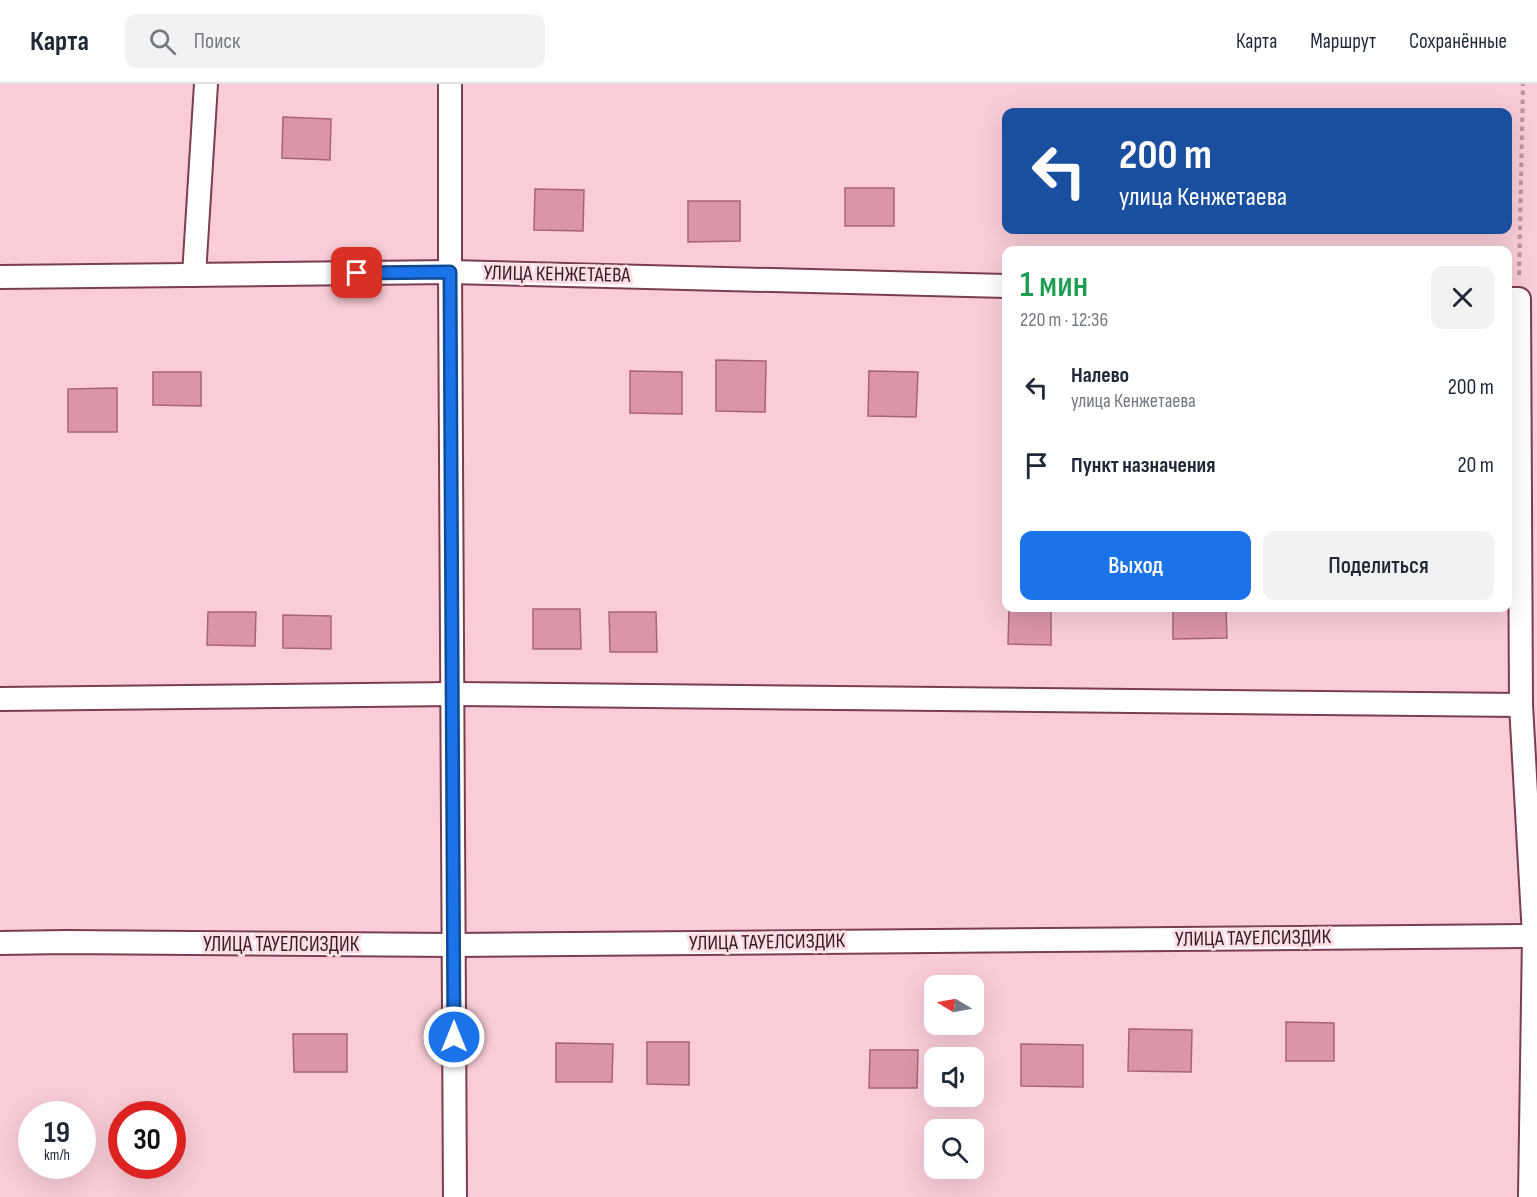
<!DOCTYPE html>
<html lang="ru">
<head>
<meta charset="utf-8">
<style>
	body { margin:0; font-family:"Sofia Sans Condensed",sans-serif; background:#f2f2f3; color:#1f2937; height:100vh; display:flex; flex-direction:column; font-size:22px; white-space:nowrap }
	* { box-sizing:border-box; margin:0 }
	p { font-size:20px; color:#747a83 }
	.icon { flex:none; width:33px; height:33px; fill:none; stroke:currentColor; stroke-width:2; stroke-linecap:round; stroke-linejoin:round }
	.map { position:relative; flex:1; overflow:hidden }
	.side { position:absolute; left:1002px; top:162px; width:510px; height:366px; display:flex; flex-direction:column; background:#fff; border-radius:12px; box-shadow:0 6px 24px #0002 }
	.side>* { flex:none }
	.guide { position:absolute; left:1002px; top:24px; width:510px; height:126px; border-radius:12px; box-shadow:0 6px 24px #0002; background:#1a4fa0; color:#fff; overflow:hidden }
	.needle { width:39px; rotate:280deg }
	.tools { position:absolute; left:924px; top:891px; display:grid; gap:12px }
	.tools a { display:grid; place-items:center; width:60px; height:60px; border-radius:12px; background:#fff; box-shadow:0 6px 24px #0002; font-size:30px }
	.speed { position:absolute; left:18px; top:1017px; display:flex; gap:12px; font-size:30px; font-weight:700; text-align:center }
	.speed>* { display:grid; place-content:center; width:78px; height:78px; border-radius:50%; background:#fff; box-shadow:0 6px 24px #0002; line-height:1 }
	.speed small { font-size:15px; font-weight:400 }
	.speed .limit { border:9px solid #d22; background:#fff; color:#111 }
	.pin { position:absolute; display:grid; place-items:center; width:51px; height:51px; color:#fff; margin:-26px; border-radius:12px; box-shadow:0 3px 9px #0006 }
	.me { position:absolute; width:66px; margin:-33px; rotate:0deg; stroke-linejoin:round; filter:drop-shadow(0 0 4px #0008) }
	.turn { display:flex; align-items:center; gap:21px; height:126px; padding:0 18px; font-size:27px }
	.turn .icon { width:78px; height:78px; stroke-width:2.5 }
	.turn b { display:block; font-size:42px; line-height:51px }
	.round { display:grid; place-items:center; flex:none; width:63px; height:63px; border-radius:12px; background:#f2f2f3 }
	.overview { display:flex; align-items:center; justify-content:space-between; height:102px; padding:0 18px }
	h1 { font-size:36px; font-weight:600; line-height:45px; color:#1e9e55 }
	.action { display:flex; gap:12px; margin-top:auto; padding:12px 18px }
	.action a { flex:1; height:69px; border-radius:12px; background:#1a73e8; color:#fff; font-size:24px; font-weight:600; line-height:69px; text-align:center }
	.action a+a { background:#f2f2f3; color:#1f2937 }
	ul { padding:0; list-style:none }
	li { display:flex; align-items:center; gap:18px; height:78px; padding:0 18px }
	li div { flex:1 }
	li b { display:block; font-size:22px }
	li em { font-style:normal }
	header { display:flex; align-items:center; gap:36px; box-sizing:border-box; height:84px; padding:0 30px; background:#fff; border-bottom:2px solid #e0e1e3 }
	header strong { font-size:28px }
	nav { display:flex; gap:33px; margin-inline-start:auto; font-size:21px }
	.search { width:420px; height:54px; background:#f2f2f3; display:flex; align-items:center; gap:15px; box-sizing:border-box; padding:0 21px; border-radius:12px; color:#747a83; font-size:22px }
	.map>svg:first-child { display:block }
	.building { fill:#db95a7; stroke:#a76477; stroke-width:1.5 }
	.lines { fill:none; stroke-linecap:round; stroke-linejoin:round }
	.minor-casing { stroke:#7b3e50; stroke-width:26 }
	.path { stroke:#bb949e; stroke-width:4; stroke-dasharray:4.5 4.5; stroke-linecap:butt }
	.minor { stroke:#fff; stroke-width:22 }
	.route-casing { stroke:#114b97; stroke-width:15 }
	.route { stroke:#1a73e8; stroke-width:10 }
	.labels { text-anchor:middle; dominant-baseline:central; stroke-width:6; stroke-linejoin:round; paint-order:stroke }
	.street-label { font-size:21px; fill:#361b23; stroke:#fddee5 }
</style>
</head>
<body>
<header>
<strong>Карта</strong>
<div class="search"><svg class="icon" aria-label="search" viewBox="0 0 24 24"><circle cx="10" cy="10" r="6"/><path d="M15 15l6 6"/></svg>Поиск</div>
<nav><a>Карта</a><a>Маршрут</a><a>Сохранённые</a></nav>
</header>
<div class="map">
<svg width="1537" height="1113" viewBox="0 0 1537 1113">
	<rect width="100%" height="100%" fill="#f9ccd7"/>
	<!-- building -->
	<g class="building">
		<polygon points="283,33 331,35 330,76 282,74"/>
		<rect x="845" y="104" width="49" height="38"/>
		<polygon points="535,105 584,106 583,147 534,146"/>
		<polygon points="688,117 740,117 740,157 688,158"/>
		<polygon points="716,276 766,277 765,328 716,327"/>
		<polygon points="630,287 682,288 682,330 630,329"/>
		<polygon points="869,287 918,288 916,333 868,332"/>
		<polygon points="153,288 201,288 201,322 153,321"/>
		<polygon points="117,304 117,348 68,348 68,305"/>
		<polygon points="1009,524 1051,524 1051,561 1008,560"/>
		<polygon points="1173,524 1226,524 1227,554 1173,555"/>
		<polygon points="533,525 580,525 581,565 533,565"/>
		<polygon points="208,528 256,528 255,562 207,561"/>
		<polygon points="609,528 656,528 657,568 610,568"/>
		<polygon points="283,531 331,532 331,565 283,564"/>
		<polygon points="1286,938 1334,939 1334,977 1286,977"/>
		<polygon points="1129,945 1192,946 1191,988 1128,987"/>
		<polygon points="293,950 347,950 347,988 294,988"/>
		<polygon points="647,958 689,958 689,1001 647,1000"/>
		<polygon points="556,959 613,960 612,998 556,998"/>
		<polygon points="1021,960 1083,961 1083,1003 1021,1002"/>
		<polygon points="870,966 918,966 917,1004 869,1004"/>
	</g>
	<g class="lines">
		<defs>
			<g id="minor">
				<polyline points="450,0 450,188 455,1113"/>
				<polyline points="194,191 206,0"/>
				<polyline points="0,193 450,188 1006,202"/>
				<polyline points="1508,215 1519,215 1521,621 1534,852 1530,1113"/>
				<polyline points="0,615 452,610 1521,621"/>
				<polyline points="0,859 66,858 454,861 1534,852"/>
			</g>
		</defs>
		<!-- minor casing -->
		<use href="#minor" class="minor-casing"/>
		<!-- path -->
		<polyline class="path" points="1519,191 1523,0"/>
		<!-- minor -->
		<use href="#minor" class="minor"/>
	</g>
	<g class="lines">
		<defs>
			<polyline id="route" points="357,189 450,188 454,953"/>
		</defs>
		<!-- route casing -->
		<use href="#route" class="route-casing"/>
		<!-- route -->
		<use href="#route" class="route"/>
	</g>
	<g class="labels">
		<!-- street labels -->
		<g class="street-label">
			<text transform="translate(557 190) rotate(1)">УЛИЦА КЕНЖЕТАЕВА</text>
			<text transform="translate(1253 854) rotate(-1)">УЛИЦА ТАУЕЛСИЗДИК</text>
			<text transform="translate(767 858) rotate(-1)">УЛИЦА ТАУЕЛСИЗДИК</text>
			<text x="281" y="860">УЛИЦА ТАУЕЛСИЗДИК</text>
		</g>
	</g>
</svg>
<div class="tools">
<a><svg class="needle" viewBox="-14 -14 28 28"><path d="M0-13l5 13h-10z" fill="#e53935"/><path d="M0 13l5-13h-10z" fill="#747a83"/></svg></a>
<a><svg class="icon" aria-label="sound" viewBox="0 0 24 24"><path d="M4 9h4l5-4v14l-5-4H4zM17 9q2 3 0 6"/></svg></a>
<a><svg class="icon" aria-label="search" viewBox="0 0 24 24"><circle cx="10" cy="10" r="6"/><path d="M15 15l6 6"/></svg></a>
</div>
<div class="speed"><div>19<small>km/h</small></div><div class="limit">30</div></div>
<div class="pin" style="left:357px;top:189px;background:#d93025"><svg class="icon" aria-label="arrive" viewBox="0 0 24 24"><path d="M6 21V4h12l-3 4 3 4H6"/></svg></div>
<svg class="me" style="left:454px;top:953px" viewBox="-20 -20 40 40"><circle r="17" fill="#1a73e8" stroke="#fff" stroke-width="3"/><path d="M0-11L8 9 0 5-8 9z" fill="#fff"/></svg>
<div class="guide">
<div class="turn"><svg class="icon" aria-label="left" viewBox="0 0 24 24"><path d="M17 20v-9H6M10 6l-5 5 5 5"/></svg><div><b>200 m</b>улица Кенжетаева</div></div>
</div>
<section class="side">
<div class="overview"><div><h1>1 мин</h1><p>220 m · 12:36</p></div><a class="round"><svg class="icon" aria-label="close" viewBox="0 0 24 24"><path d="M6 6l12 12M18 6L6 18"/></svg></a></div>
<ul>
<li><svg class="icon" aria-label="left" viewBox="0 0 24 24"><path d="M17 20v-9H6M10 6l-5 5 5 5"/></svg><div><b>Налево</b><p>улица Кенжетаева</p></div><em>200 m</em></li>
<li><svg class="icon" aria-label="arrive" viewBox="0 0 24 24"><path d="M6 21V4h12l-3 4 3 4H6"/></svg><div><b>Пункт назначения</b></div><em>20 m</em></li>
</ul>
<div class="action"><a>Выход</a><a>Поделиться</a></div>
</section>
</div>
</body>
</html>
